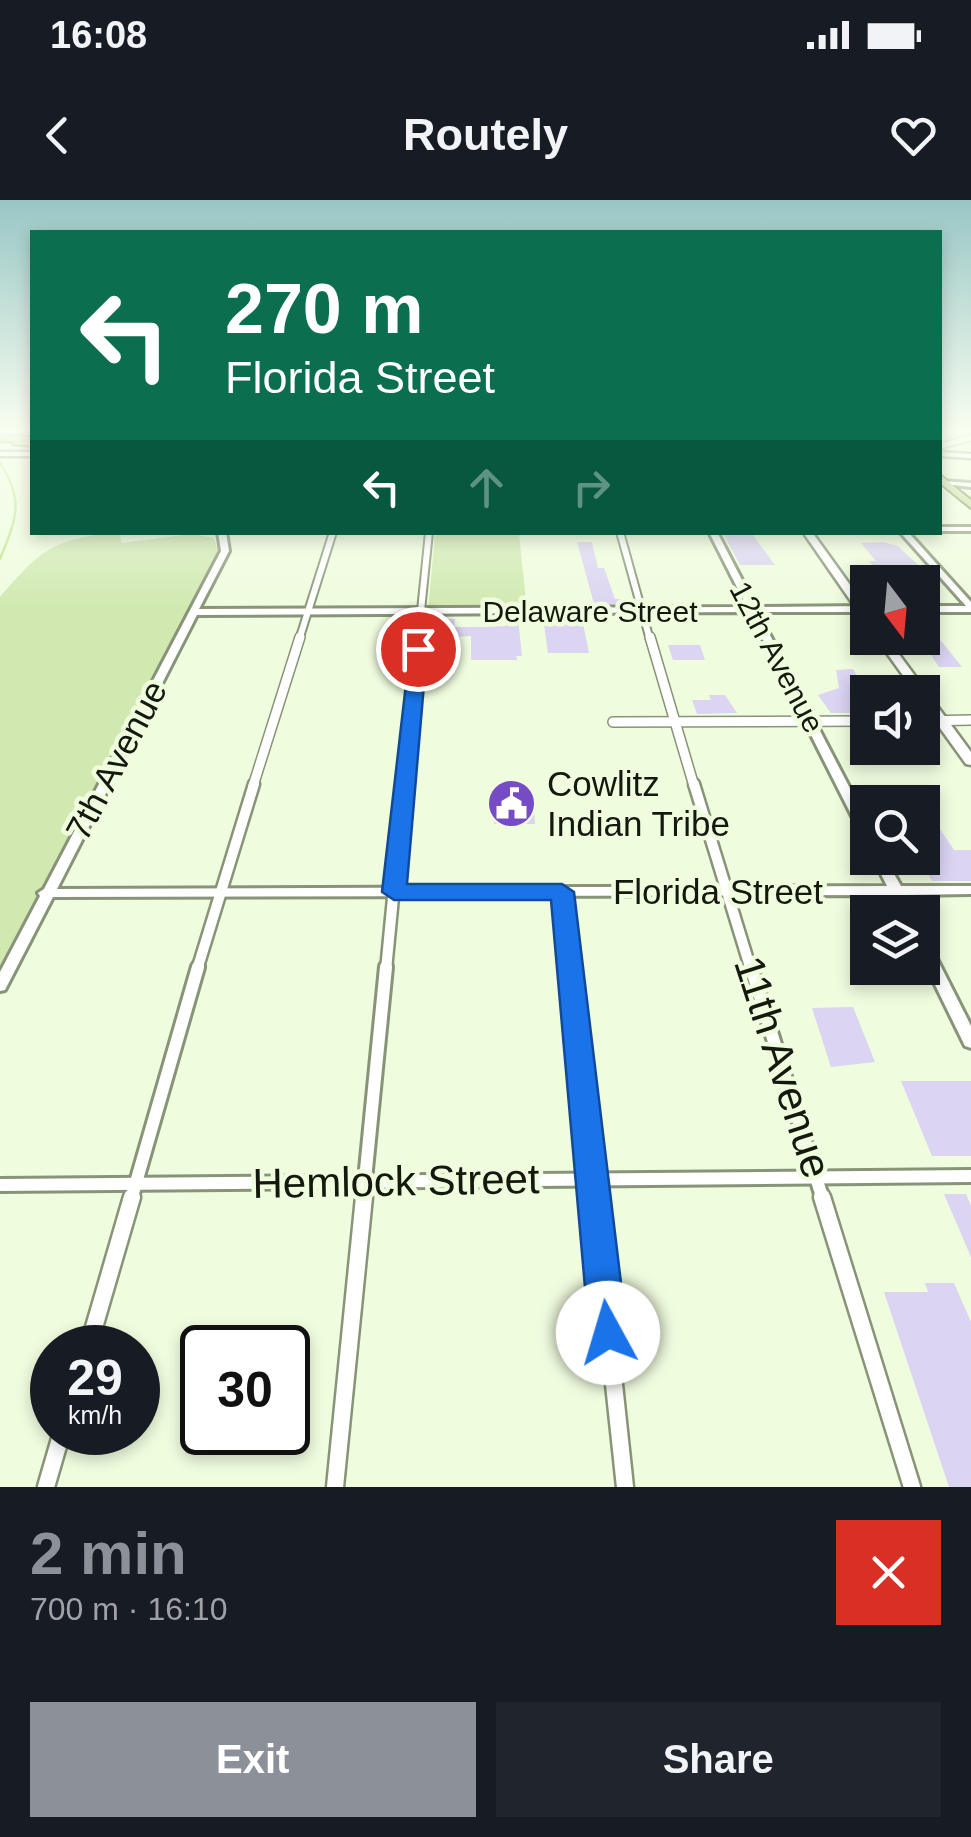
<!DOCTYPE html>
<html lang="en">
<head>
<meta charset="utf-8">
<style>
	body { margin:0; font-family:Helvetica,sans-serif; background:#20242c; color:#f1f3f6; height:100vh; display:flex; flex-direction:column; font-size:38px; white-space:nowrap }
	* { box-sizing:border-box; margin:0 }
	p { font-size:32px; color:#9ea1a6 }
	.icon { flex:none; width:55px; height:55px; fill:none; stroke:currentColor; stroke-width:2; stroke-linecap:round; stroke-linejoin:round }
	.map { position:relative; height:1287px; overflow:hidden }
	.sheet { display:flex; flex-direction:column; background:#171b24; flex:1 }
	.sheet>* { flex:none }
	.top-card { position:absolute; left:30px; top:30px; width:912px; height:305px; border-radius:0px; box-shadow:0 5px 15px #0003; background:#0b6e4f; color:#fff; overflow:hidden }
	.needle { width:65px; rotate:164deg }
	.fabs { position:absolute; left:850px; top:365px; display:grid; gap:20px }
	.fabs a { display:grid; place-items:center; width:90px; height:90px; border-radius:0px; background:#171b24; box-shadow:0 5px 15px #0003; font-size:50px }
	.speed { position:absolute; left:30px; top:1125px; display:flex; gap:20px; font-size:50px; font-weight:700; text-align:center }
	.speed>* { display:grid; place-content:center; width:130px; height:130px; border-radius:50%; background:#171b24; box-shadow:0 5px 15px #0003; line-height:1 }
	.speed small { font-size:25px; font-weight:400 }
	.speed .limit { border:5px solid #111; border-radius:15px; background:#fff; color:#111 }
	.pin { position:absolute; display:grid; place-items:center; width:85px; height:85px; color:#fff; margin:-42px; border:5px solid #fff; border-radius:50%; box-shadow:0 2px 10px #0007 }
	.me { position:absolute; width:110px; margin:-55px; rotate:354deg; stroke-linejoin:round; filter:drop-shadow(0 0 8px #0008) }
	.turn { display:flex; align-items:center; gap:35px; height:210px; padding:0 30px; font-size:45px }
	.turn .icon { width:130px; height:130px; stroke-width:2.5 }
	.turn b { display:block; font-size:70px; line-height:85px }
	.lanes { display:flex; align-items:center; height:95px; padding:0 30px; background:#0003; justify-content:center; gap:50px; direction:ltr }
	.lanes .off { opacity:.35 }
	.round { display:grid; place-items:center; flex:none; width:105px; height:105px; border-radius:0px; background:#20242c }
	.overview { display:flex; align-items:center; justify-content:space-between; height:170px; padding:0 30px }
	h1 { font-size:60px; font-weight:600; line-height:75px; color:#8c9099 }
	.primary-button { display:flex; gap:20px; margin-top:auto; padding:20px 30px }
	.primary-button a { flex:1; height:115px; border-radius:0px; background:#8c9099; color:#fff; font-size:40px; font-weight:600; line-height:115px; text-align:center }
	.primary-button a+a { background:#20242c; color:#f1f3f6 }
	.status { display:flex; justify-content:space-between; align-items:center; height:70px; padding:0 50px; background:#171b24; direction:ltr }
	.status svg { height:28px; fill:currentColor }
	header { display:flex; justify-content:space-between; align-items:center; height:130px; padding:0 30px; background:#171b24; font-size:45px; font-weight:600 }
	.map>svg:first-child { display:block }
	.green { fill:#d1e9b1 }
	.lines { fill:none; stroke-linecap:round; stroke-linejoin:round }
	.stream { stroke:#c1e291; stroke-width:2.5 }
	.building { fill:#dbd4f2 }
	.minor-far5-casing { stroke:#889478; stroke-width:8 }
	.minor-far4-casing { stroke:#889478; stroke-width:10 }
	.minor-far3-casing { stroke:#889478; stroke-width:12 }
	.minor-far2-casing { stroke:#889478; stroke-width:15 }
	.minor-far1-casing { stroke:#889478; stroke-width:18 }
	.minor-casing { stroke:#889478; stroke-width:21 }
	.tertiary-casing { stroke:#889478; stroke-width:6 }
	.secondary-casing { stroke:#889478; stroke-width:5 }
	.primary-casing { stroke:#69853a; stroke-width:4 }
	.trunk-casing { stroke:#69853a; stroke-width:4 }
	.minor-far5 { stroke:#fff; stroke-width:5 }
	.minor-far4 { stroke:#fff; stroke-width:6 }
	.minor-far3 { stroke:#fff; stroke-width:9 }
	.minor-far2 { stroke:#fff; stroke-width:10 }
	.minor-far1 { stroke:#fff; stroke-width:12 }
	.minor { stroke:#fff; stroke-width:16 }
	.tertiary { fill:#fff; fill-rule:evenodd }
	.secondary { fill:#fff; fill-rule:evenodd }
	.primary { fill:#c1d997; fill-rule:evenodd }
	.trunk { fill:#accc74; fill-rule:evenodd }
	.route { fill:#1a73e8; stroke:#114b97; stroke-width:2.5 }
	.labels { text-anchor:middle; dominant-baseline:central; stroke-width:9; stroke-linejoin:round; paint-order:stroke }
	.far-street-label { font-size:30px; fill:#14180e; stroke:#effcde }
	.street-label { font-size:35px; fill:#14180e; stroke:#effcde }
	.poi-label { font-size:35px; fill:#14180e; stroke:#effcde; text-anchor:start }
	.near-street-label { font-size:42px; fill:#14180e; stroke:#effcde }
</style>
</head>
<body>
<div class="status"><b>16:08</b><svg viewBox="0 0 49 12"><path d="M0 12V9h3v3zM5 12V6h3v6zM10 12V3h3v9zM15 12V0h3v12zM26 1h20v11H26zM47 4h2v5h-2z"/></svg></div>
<header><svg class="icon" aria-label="back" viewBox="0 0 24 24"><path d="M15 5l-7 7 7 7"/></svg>Routely<svg class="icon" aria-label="heart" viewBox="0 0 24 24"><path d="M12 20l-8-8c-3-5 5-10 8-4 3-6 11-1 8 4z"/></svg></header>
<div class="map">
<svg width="971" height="1287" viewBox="0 0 971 1287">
	<rect width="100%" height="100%" fill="#effcde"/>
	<!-- green -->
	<g class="green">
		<path d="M115,332L119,333L122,343L192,334L214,338L218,351L0,774V397C42,349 50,341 115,332Z"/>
		<polygon points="439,334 519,335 527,409 428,409 435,336"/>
	</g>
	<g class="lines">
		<!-- stream -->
		<g class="stream">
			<polyline points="14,231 25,229"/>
			<path d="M0,263C25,301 16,319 0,359"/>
		</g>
	</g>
	<!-- building -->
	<g class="building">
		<polygon points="724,335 753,335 775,365 740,365"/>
		<polygon points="577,342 592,342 598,368 604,368 615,399 623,399 624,404 594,404"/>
		<polygon points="883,342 898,346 938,384 886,382 869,361 876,361 861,343"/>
		<polygon points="543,418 582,418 589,453 548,453"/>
		<polygon points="442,419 455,419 454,427 484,427 506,426 506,419 518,419 522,456 516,456 517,460 471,460 471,436 453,437 452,444 441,444"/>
		<polygon points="938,437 962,467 939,467 931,455 911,455 898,438"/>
		<polygon points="668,445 700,445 705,460 673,460"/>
		<polygon points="853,469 857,476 892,476 905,492 868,488 868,513 831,513 818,495 839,488 836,470"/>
		<polygon points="709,495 725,495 737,513 697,514 692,500 711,500"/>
		<polygon points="498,586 520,586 521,600 530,600 534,606 535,624 494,624 493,590 498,590"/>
		<polygon points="922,602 954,650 971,650 971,681 932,681 919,658 922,658"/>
		<polygon points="853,807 875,862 831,867 812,808"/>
		<polygon points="901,881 971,881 971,956 932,956"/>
		<polygon points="944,994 966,994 971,1006 971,1057"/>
		<polygon points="925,1083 954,1083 971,1122 971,1287 949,1287 884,1092 928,1092"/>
	</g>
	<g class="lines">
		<defs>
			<polyline id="minor-far5" points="940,246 971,238"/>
			<g id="minor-far4">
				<polyline points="620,332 650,440"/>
				<polyline points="299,440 333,332"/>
				<polyline points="418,440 429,332"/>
			</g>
			<g id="minor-far3">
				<polyline points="650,437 694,586"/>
				<polyline points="922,521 971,520"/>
				<polyline points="613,522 868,521"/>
				<polyline points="253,586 300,437"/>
				<polyline points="404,586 419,437"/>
			</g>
			<g id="minor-far2">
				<polyline points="694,584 751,770"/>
				<polyline points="562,692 570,770"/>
				<polyline points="197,770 254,584"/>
				<polyline points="386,770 404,584"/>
			</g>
			<g id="minor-far1">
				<polyline points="570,767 595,1000"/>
				<polyline points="751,767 823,1000"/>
				<polyline points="0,985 971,976"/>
				<polyline points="131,1000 198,767"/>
				<polyline points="363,1000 386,767"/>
			</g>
			<g id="minor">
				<polyline points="594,997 625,1287"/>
				<polyline points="822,997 912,1287"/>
				<polyline points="88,1148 132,997"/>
				<polyline points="46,1287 62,1232"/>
				<polyline points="335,1287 364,997"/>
			</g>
			<g id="tertiary">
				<polygon points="942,281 971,283 971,287 944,284 942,283"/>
				<rect x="940" y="327" width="31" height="4"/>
				<polygon points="218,332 226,332 229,351 199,409 747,407 709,332 717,332 756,407 868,406 868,412 758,412 868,623 868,640 862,636 749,412 197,415 57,689 887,686 873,658 885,658 901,686 971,686 971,694 905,695 914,712 902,712 892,695 53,697 7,786 5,790 0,791 0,772 40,696 38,693 44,689 221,351"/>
				<polygon points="900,332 908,332 971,402 971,412 922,412 922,406 966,406"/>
				<polygon points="922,738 927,740 929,743 971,826 971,848 965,846 922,758"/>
			</g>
			<g id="secondary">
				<rect x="0" y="252" width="32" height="4"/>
				<polygon points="940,252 971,254 971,258 940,256"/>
				<polygon points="803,332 812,332 868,410 868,421 864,420"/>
				<polygon points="876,438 887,438 971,552 971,565 966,564 922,503 922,492 915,492"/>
			</g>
			<g id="primary">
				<polygon points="16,239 32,242 32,246 13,244"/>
				<polygon points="940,251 946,252 947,254 940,257"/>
				<polygon points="940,275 971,300 971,308 940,283"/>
			</g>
			<polygon id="trunk" points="0,235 32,237 32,242 0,241"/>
		</defs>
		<!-- minor-far5 casing -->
		<use href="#minor-far5" class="minor-far5-casing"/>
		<!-- minor-far4 casing -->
		<use href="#minor-far4" class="minor-far4-casing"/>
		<!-- minor-far3 casing -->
		<use href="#minor-far3" class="minor-far3-casing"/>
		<!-- minor-far2 casing -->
		<use href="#minor-far2" class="minor-far2-casing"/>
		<!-- minor-far1 casing -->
		<use href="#minor-far1" class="minor-far1-casing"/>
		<!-- minor casing -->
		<use href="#minor" class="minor-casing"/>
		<!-- tertiary casing -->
		<use href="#tertiary" class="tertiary-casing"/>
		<!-- secondary casing -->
		<use href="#secondary" class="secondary-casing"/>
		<!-- primary casing -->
		<use href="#primary" class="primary-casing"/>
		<!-- trunk casing -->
		<use href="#trunk" class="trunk-casing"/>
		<!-- minor-far5 -->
		<use href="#minor-far5" class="minor-far5"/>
		<!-- minor-far4 -->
		<use href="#minor-far4" class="minor-far4"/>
		<!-- minor-far3 -->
		<use href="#minor-far3" class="minor-far3"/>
		<!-- minor-far2 -->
		<use href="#minor-far2" class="minor-far2"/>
		<!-- minor-far1 -->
		<use href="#minor-far1" class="minor-far1"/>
		<!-- minor -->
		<use href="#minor" class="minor"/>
		<!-- tertiary -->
		<use href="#tertiary" class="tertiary"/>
		<!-- secondary -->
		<use href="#secondary" class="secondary"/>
		<!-- primary -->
		<use href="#primary" class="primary"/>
		<!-- trunk -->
		<use href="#trunk" class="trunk"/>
	</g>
	<!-- sky -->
	<linearGradient id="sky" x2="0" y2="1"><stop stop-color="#98c6c5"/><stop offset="0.56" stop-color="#f8fef0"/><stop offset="1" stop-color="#f8fef0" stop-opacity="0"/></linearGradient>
	<rect width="971" height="409" fill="url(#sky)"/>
	<!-- route -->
	<polygon class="route" points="418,444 427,449 407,684 562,684 574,692 627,1133 621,1146 608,1152 595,1146 589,1133 551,700 394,700 382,692 410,449"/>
	<!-- icons -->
	<defs>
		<symbol id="civic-disc" viewBox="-11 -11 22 22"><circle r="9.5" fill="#764cc5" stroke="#effcde"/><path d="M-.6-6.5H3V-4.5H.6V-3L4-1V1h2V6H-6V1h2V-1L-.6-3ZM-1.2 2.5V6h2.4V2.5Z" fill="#fff"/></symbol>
	</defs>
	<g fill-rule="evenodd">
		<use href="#civic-disc" x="484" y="576" width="55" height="55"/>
	</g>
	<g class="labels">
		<!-- far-street labels -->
		<g class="far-street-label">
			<text x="590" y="411">Delaware Street</text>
			<text transform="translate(777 457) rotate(62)">12th Avenue</text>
		</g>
		<!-- street labels -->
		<g class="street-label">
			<text transform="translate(116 560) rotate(-62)">7th Avenue</text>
			<text x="718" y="691">Florida Street</text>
		</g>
		<!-- poi labels -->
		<g class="poi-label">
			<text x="547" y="583">Cowlitz<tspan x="547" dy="40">Indian Tribe</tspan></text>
		</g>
		<!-- near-street labels -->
		<g class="near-street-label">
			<text transform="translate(783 867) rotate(72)">11th Avenue</text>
			<text transform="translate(396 981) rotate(-1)">Hemlock Street</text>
		</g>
	</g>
</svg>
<div class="fabs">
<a><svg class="needle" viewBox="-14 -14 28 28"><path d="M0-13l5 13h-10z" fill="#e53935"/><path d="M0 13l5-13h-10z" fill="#9ea1a6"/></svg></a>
<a><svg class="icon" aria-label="sound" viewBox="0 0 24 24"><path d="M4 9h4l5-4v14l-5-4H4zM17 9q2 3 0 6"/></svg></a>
<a><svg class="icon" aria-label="search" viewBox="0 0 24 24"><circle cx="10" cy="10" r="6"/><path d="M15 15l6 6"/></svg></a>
<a><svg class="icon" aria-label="layers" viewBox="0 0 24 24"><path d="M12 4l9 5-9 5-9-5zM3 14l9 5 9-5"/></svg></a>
</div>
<div class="speed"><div>29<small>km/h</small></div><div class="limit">30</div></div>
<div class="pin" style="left:418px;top:449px;background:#d93025"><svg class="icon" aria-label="arrive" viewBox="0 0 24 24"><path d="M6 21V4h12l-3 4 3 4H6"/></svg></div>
<svg class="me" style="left:608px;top:1133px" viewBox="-20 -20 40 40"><circle r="19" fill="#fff"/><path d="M0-13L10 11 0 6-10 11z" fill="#1a73e8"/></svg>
<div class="top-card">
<div class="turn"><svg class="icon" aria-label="left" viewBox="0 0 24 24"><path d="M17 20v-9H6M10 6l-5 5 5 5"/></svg><div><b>270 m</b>Florida Street</div></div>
<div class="lanes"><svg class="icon" aria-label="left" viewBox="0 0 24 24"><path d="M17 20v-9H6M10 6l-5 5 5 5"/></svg><svg class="icon off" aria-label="ahead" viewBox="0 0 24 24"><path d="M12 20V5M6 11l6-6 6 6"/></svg><svg class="icon off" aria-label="right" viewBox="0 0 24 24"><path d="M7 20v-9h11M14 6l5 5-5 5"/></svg></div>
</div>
</div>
<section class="sheet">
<div class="overview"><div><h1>2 min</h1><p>700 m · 16:10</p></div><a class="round" style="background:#d93025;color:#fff"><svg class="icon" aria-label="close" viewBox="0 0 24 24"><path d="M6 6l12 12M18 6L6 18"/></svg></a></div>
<div class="primary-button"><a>Exit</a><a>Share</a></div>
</section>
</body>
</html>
